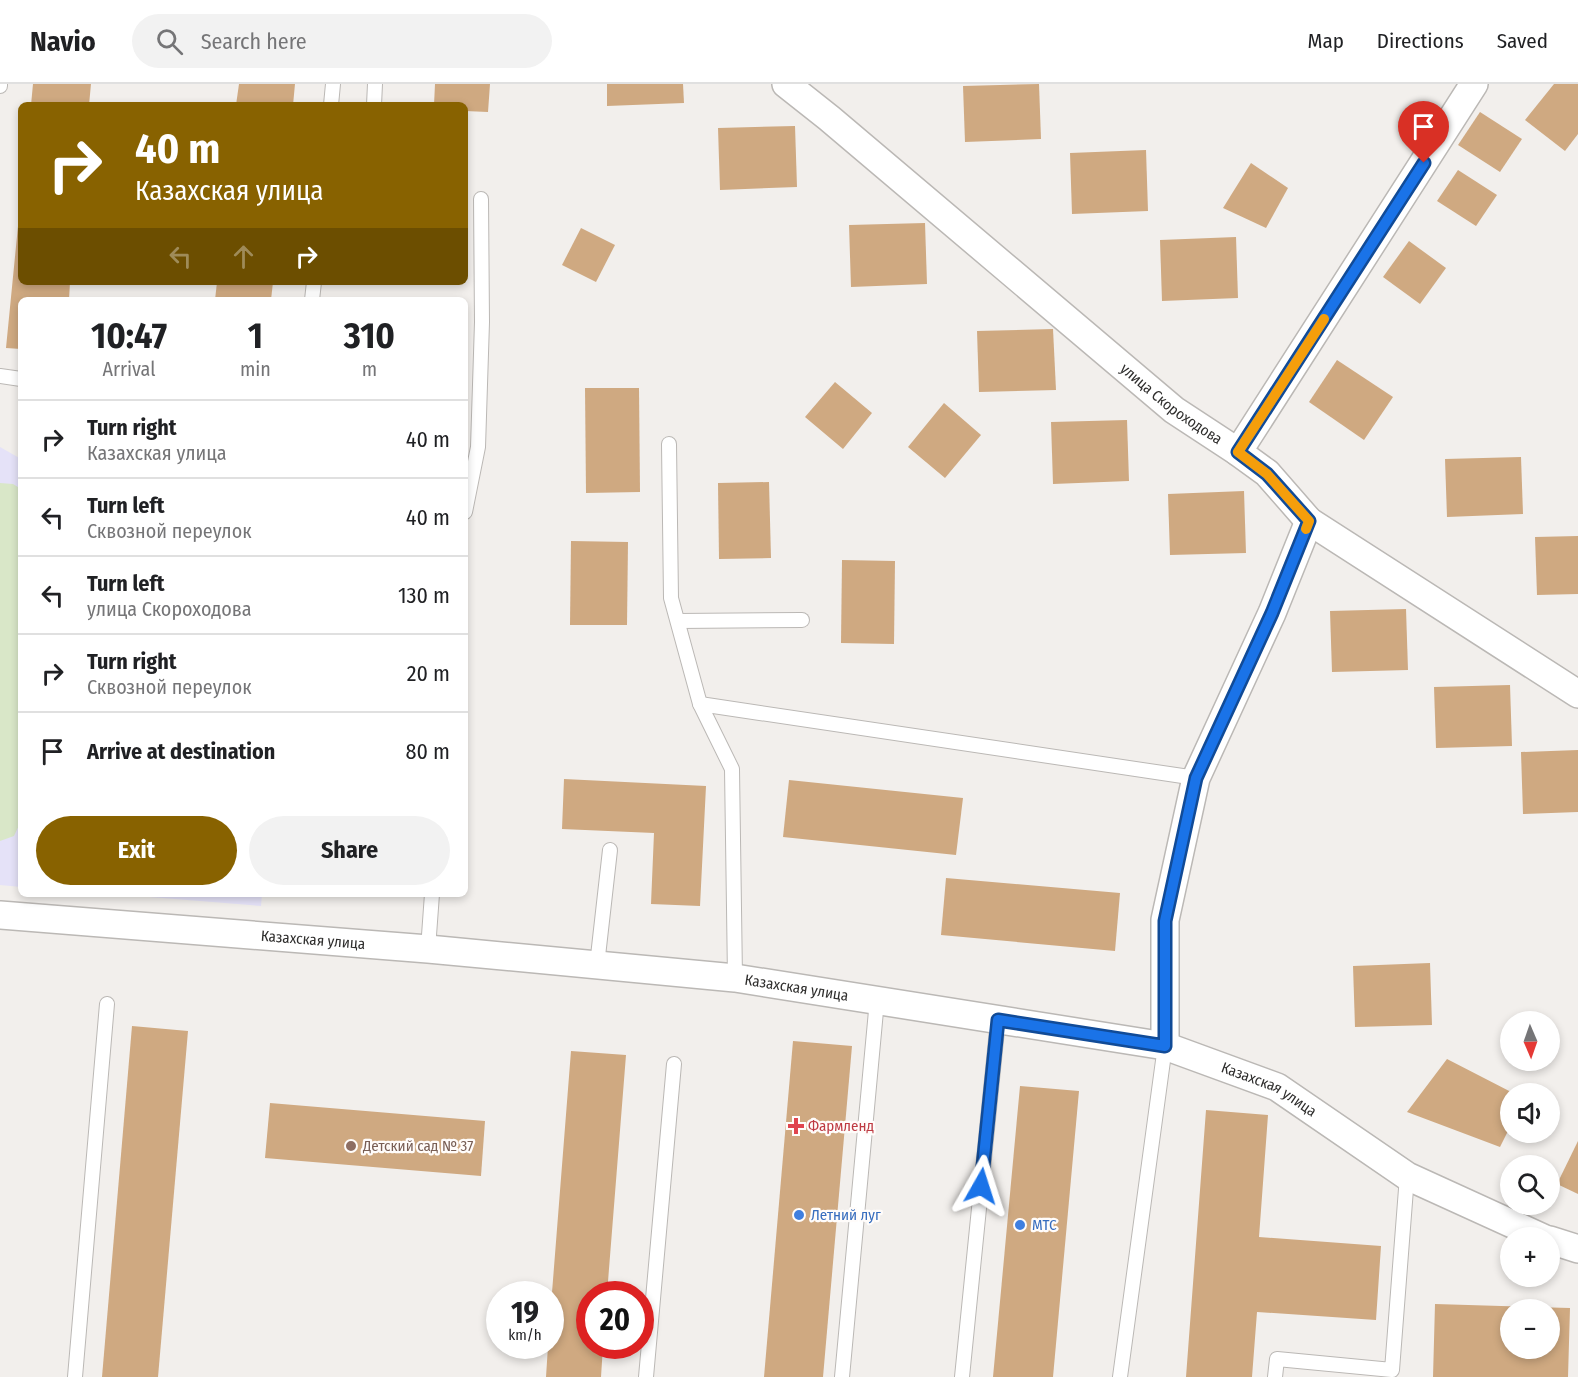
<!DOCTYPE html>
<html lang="en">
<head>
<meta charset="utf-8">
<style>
	body { margin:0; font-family:"Fira Sans Condensed",sans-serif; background:#f2f2f2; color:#202124; height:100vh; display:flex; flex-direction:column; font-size:22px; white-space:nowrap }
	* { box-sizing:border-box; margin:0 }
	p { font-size:20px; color:#757577 }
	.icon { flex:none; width:33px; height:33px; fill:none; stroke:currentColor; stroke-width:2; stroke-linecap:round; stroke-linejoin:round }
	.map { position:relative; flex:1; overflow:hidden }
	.sheet { position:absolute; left:18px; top:213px; width:450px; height:600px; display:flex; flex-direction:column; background:#fff; border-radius:9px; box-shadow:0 3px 9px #0003 }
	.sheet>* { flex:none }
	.hud { position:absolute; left:18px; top:18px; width:450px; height:183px; border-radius:9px; box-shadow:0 3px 9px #0003; background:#886200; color:#fff; overflow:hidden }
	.needle { width:39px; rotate:178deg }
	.fabs { position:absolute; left:1500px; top:927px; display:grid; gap:12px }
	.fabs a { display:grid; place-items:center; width:60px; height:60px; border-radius:50%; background:#fff; box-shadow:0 3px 9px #0003; font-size:30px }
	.speed { position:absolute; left:486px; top:1197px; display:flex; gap:12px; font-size:30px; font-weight:700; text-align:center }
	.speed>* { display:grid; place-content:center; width:78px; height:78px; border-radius:50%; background:#fff; box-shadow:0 3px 9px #0003; line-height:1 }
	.speed small { font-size:15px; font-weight:400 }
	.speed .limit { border:9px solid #d22; background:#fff; color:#111 }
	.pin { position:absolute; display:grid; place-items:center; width:51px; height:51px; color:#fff; margin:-62px -26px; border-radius:50% 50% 50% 0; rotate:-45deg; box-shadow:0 0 6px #0007 }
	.pin .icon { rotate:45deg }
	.me { position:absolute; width:66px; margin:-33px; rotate:6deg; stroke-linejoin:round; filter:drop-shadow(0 0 4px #0008) }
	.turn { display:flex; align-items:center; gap:21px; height:126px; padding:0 18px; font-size:27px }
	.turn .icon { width:78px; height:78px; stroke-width:2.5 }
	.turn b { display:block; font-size:42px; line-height:51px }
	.lanes { display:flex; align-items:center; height:57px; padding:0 18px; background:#0003; justify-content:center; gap:30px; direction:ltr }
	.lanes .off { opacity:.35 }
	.eta { display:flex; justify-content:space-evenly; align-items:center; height:102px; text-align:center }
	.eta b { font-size:36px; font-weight:700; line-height:42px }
	.cta { display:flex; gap:12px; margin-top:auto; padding:12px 18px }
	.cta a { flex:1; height:69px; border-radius:36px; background:#886200; color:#fff; font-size:24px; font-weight:700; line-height:69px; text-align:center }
	.cta a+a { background:#f2f2f2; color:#202124 }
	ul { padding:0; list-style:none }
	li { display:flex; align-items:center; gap:18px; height:78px; padding:0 18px; border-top:2px solid #e0e0e0 }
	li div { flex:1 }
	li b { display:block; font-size:22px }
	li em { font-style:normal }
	header { display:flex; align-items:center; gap:36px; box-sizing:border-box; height:84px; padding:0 30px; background:#fff; border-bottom:2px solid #e0e0e0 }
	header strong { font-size:28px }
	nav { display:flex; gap:33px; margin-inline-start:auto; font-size:21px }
	.search { width:420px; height:54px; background:#f2f2f2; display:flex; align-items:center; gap:15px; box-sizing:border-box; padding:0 21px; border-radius:33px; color:#757577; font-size:22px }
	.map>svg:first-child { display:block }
	.education { fill:#e5e2f8 }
	.green { fill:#d9e7c8 }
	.building { fill:#cfa981; fill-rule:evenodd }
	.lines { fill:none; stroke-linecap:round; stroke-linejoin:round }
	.lane-casing { stroke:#bbb8b5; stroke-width:16 }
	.street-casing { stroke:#bbb8b5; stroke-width:30 }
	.lane { stroke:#fff; stroke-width:14 }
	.street { stroke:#fff; stroke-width:27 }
	.route-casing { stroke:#114b97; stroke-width:15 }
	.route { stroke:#1a73e8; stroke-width:10 }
	.slow { stroke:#f59e0b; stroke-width:10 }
	.health-dot { fill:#e0444e; stroke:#fffcfa; stroke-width:2 }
	.education-dot { fill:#8d6e63; stroke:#fffcfa; stroke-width:2 }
	.shop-dot { fill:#3f7fe0; stroke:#fffcfa; stroke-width:2 }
	.labels { text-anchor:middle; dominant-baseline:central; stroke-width:4.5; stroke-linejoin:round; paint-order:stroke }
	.street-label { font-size:15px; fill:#2f2e2d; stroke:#fffcfa }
	.health-label { font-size:15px; fill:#be3a42; stroke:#fffcfa; text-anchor:start }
	.education-label { font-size:15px; fill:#785e54; stroke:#fffcfa; text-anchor:start }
	.shop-label { font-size:15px; fill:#366cbe; stroke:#fffcfa; text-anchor:start }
</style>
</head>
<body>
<header>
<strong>Navio</strong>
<div class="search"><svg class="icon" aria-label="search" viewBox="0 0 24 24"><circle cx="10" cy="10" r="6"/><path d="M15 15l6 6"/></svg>Search here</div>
<nav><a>Map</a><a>Directions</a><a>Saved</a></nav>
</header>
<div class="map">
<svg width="1578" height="1293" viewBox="0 0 1578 1293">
	<rect width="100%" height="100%" fill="#f2efec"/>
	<!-- education -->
	<g class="education">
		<polygon points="0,363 21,375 21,803 0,801"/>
		<polygon points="112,810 262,810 261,822"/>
	</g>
	<!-- green -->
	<polygon class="green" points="0,399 13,400 21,405 21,737 14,752 0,757"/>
	<!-- building -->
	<g class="building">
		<polygon points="33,0 91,0 89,21 31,21"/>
		<polygon points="239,0 295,0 293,21 236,21"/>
		<polygon points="435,0 490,0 488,28 465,27 465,21 434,21"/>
		<polygon points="607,0 683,0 684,19 607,22"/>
		<polygon points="1039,0 1041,55 965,58 963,2"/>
		<polygon points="1554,0 1578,0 1578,50 1565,67 1525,36"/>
		<polygon points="1480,28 1522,55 1500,88 1458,61"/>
		<polygon points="795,42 797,103 720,106 718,44"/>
		<polygon points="1146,66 1148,127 1072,130 1070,69"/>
		<polygon points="1251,79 1288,104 1266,144 1223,124"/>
		<polygon points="1458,86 1497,111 1476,142 1437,117"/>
		<polygon points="19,132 21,133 21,198 70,198 69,216 21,216 21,265 6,264"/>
		<polygon points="925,139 927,200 851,203 849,141"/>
		<polygon points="581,144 615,161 596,198 562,181"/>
		<polygon points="1236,153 1238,214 1162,217 1160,156"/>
		<polygon points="1409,157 1446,184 1420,220 1383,193"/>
		<polygon points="217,198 273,198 271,216 215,216"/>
		<polygon points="1053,245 1056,306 979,308 977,247"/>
		<polygon points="1337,276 1393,313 1364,356 1309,318"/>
		<polygon points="835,298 872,329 843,365 805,333"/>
		<polygon points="585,304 639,304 640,408 586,409"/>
		<polygon points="944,319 981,351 945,394 908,363"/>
		<polygon points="1127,336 1129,397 1053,400 1051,338"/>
		<polygon points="1521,373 1523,430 1447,433 1445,375"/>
		<polygon points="769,398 771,474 719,475 718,399"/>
		<polygon points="1244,407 1246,469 1170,471 1168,410"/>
		<polygon points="1578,452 1578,510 1537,511 1535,453"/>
		<polygon points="571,457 628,458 627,541 570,541"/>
		<polygon points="842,476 895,477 894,560 841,559"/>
		<polygon points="1406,525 1408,586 1332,588 1330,527"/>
		<polygon points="1510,601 1512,662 1436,664 1434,603"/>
		<polygon points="1578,666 1578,728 1523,730 1521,668"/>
		<polygon points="564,695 706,702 700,822 651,820 654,749 562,745"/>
		<polygon points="789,696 963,714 956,771 783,753"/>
		<polygon points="946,794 1120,809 1115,867 941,851"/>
		<polygon points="1430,879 1432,941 1355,943 1353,882"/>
		<polygon points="132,942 188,947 158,1293 102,1293"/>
		<polygon points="793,957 852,962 823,1293 764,1293"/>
		<polygon points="571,967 626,971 607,1210 590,1210 590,1262 603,1262 601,1293 546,1293 548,1262 550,1262 550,1234"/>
		<polygon points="1447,975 1515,1010 1510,1010 1510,1043 1500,1063 1407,1028"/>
		<polygon points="1020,1002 1079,1007 1053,1293 993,1293"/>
		<polygon points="270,1019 485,1037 481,1092 265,1074"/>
		<polygon points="1206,1026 1268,1031 1259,1153 1381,1162 1376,1236 1257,1228 1252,1293 1186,1293"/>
		<polygon points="1578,1057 1578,1110 1557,1100"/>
		<path d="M1435,1220L1570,1224L1568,1293H1433ZM1510,1226H1550V1264H1510Z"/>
	</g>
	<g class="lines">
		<defs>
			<g id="lane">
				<polyline points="0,2 0,0"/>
				<polyline points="331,21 333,0"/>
				<polyline points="374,21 375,0"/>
				<polyline points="312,216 314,198"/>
				<polyline points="0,292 21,295"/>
				<polyline points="669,360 671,514 700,620 732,685 735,894"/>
				<polyline points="465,428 478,363 482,238 481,115"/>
				<polyline points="678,537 802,536"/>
				<polyline points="700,620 1196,694"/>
				<polyline points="428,865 432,810"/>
				<polyline points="597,881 610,766"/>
				<polyline points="75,1293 107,920"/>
				<polyline points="646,1293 674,980"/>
				<polyline points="842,1293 877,916"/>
				<polyline points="962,1293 998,936"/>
				<polyline points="1120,1293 1165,962"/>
				<polyline points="1275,1293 1277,1275 1392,1286 1407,1092"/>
			</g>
			<g id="street">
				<path id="s1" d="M786,0L829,34L1174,326L1238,368L1267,389L1309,437L1578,610"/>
				<polyline points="1238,368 1474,0"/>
				<path id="s2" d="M0,831L428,865L735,894L1165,962L1277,1003L1407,1092L1543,1154"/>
				<polyline points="1165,962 1165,836 1196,694 1272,529 1309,437"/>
				<polyline points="1550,1156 1578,1165"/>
			</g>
		</defs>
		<!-- lane casing -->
		<use href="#lane" class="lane-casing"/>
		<!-- street casing -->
		<use href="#street" class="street-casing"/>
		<!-- lane -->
		<use href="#lane" class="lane"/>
		<!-- street -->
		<use href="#street" class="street"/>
	</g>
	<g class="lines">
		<defs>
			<polyline id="route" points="981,1102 998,936 1165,962 1165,837 1196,694 1272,529 1309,437 1267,390 1238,368 1424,79"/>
		</defs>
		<!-- route casing -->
		<use href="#route" class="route-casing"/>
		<!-- route -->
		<use href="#route" class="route"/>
		<!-- slow -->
		<polyline class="slow" points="1306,445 1309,437 1267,390 1238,368 1324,235"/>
	</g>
	<!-- markers -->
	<path class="health-dot" d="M793 1033h6v6h6v6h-6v6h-6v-6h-6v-6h6z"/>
	<circle class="education-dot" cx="351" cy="1062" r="6"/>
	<g class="shop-dot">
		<circle cx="799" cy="1131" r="6"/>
		<circle cx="1020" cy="1141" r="6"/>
	</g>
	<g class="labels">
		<!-- street labels -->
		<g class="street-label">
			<text stroke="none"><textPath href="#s1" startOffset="501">улица Скороходова</textPath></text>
			<text stroke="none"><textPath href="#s2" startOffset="314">Казахская улица</textPath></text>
			<text stroke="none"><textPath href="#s2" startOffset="800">Казахская улица</textPath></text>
			<text stroke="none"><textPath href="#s2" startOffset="1286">Казахская улица</textPath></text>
		</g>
		<!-- health labels -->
		<g class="health-label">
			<text x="808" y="1042">Фармленд</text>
		</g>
		<!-- education labels -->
		<g class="education-label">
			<text x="363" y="1062">Детский сад № 37</text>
		</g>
		<!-- shop labels -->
		<g class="shop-label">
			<text x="811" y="1131">Летний луг</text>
			<text x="1032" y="1141">МТС</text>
		</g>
	</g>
</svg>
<div class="fabs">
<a><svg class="needle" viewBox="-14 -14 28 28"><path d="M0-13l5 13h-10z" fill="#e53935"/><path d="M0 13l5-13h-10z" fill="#757577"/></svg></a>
<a><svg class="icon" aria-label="sound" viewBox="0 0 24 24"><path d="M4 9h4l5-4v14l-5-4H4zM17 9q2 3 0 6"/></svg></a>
<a><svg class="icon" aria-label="search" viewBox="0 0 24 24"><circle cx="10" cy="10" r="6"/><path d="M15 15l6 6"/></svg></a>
<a>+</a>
<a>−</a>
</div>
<div class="speed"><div>19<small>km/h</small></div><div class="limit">20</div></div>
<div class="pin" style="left:1424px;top:79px;background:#d93025"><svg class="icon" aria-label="arrive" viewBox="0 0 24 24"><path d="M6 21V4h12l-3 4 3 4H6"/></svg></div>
<svg class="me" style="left:981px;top:1102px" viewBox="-20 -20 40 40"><path d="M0-17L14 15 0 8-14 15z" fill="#1a73e8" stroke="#fff" stroke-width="4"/></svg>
<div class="hud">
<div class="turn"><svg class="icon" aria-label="right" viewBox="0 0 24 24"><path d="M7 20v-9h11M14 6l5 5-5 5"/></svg><div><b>40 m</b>Казахская улица</div></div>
<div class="lanes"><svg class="icon off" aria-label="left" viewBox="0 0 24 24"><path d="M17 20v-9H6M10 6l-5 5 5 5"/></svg><svg class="icon off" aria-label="ahead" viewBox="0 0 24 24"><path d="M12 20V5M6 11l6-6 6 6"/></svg><svg class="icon" aria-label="right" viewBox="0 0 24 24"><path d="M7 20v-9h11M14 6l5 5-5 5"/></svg></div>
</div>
<section class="sheet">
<div class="eta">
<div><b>10:47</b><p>Arrival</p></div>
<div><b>1</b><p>min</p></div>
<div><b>310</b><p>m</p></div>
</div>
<ul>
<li><svg class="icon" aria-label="right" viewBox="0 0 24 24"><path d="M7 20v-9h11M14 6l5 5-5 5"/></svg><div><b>Turn right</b><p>Казахская улица</p></div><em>40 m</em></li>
<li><svg class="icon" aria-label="left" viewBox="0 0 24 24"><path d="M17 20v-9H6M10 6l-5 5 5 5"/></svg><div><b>Turn left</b><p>Сквозной переулок</p></div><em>40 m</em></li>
<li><svg class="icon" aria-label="left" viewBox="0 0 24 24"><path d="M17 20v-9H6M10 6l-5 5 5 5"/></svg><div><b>Turn left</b><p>улица Скороходова</p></div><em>130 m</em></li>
<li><svg class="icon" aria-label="right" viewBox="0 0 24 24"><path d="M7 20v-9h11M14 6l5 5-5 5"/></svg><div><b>Turn right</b><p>Сквозной переулок</p></div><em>20 m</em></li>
<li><svg class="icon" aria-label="arrive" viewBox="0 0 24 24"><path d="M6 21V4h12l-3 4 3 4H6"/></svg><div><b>Arrive at destination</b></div><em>80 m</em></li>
</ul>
<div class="cta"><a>Exit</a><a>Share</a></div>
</section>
</div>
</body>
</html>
